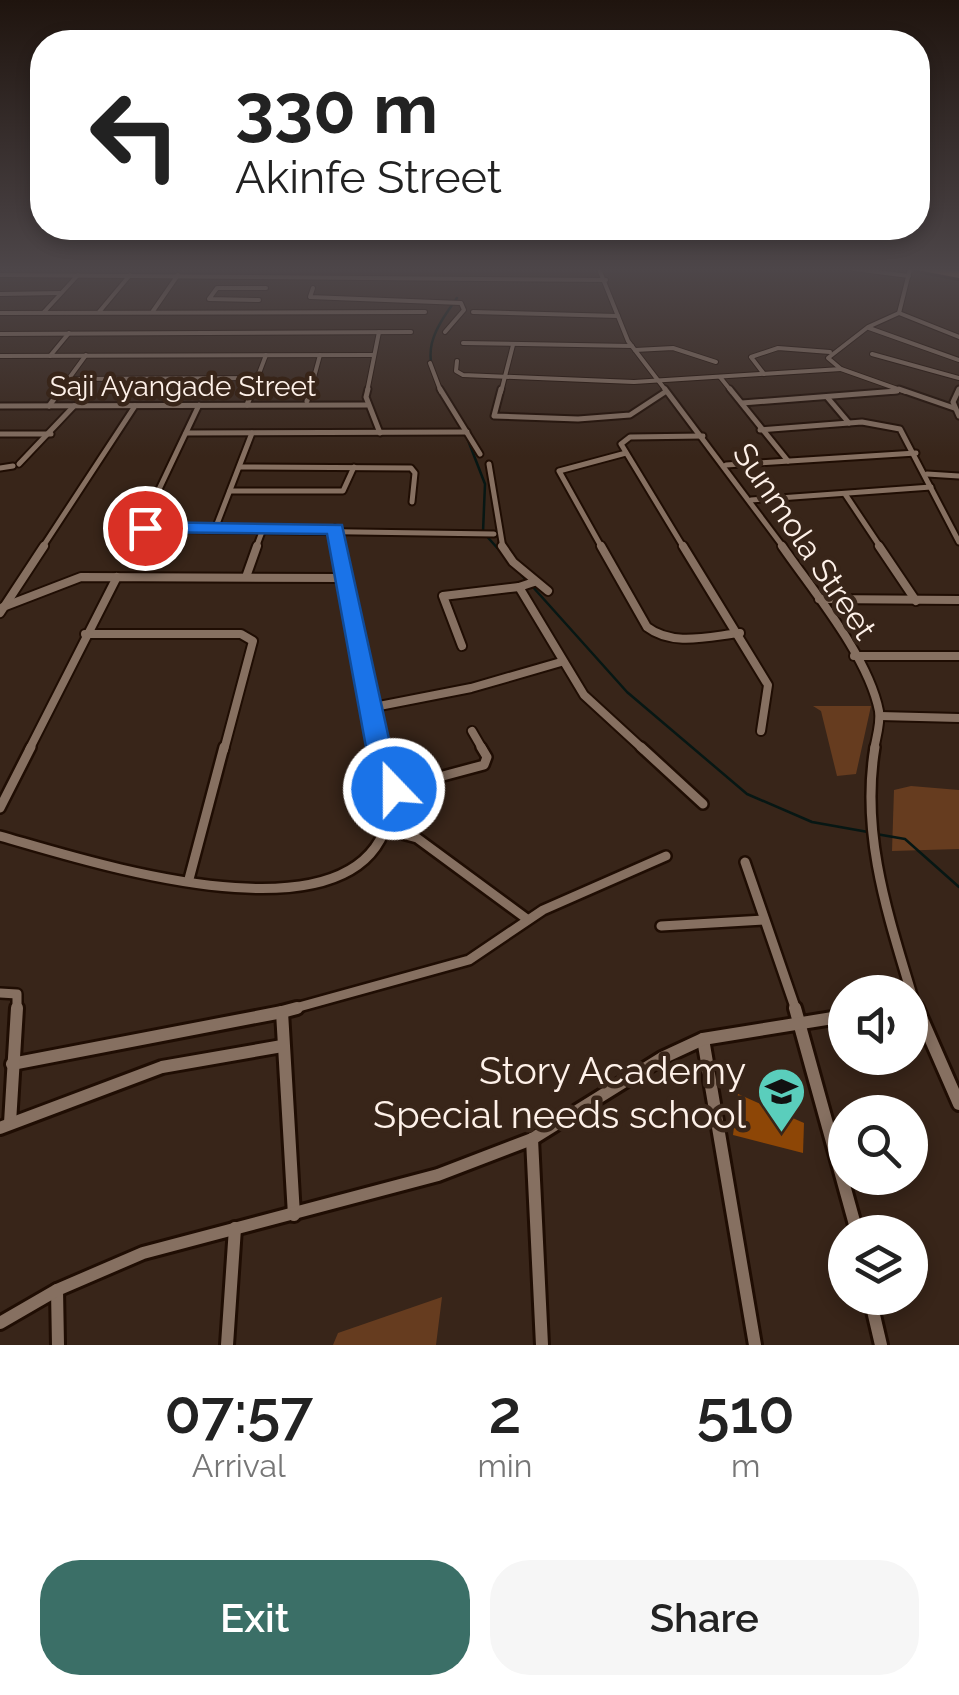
<!DOCTYPE html>
<html lang="en">
<head>
<meta charset="utf-8">
<style>
	body { margin:0; font-family:Raleway,sans-serif; background:#f6f6f6; color:#222; height:100vh; display:flex; flex-direction:column; font-size:38px; white-space:nowrap }
	* { box-sizing:border-box; margin:0 }
	p { font-size:32px; color:#767676 }
	.icon { flex:none; width:55px; height:55px; fill:none; stroke:currentColor; stroke-width:2; stroke-linecap:round; stroke-linejoin:round }
	.map { position:relative; height:1345px; overflow:hidden }
	.side { display:flex; flex-direction:column; background:#fff; flex:1 }
	.side>* { flex:none }
	.hud { position:absolute; left:30px; top:30px; width:900px; height:210px; border-radius:40px; box-shadow:0 5px 15px #0003; background:#fff; color:#222; overflow:hidden }
	.tools { position:absolute; left:828px; top:975px; display:grid; gap:20px }
	.tools a { display:grid; place-items:center; width:100px; height:100px; border-radius:50%; background:#fff; box-shadow:0 5px 15px #0003; font-size:50px }
	.pin { position:absolute; display:grid; place-items:center; width:85px; height:85px; color:#fff; margin:-42px; border:5px solid #fff; border-radius:50%; box-shadow:0 2px 10px #0007 }
	.me { position:absolute; width:110px; margin:-55px; rotate:338deg; stroke-linejoin:round; filter:drop-shadow(0 0 8px #0008) }
	.turn { display:flex; align-items:center; gap:35px; height:210px; padding:0 40px; font-size:45px }
	.turn .icon { width:130px; height:130px; stroke-width:2.5 }
	.turn b { display:block; font-size:70px; line-height:85px }
	.eta { display:flex; justify-content:space-evenly; align-items:center; height:170px; text-align:center }
	.eta b { font-size:60px; font-weight:600; line-height:70px }
	.primary-button { display:flex; gap:20px; margin-top:auto; padding:20px 40px }
	.primary-button a { flex:1; height:115px; border-radius:40px; background:#3b6f67; color:#fff; font-size:40px; font-weight:600; line-height:115px; text-align:center }
	.primary-button a+a { background:#f6f6f6; color:#222 }
	.map>svg:first-child { display:block }
	.green { fill:#663c1f }
	.lines { fill:none; stroke-linecap:round; stroke-linejoin:round }
	.stream { stroke:#071714; stroke-width:2.5 }
	.building { fill:#8d4606 }
	.minor-far4-casing { stroke:#1f0d03; stroke-width:6 }
	.minor-far3-casing { stroke:#1f0d03; stroke-width:9 }
	.minor-far2-casing { stroke:#1f0d03; stroke-width:12 }
	.minor-far1-casing { stroke:#1f0d03; stroke-width:14 }
	.minor-casing { stroke:#1f0d03; stroke-width:18 }
	.primary-casing { stroke:#1f0d03; stroke-width:6 }
	.motorway-casing { stroke:#1f0d03; stroke-width:5 }
	.minor-far4 { stroke:#867061; stroke-width:4 }
	.minor-far3 { stroke:#867061; stroke-width:5 }
	.minor-far2 { stroke:#867061; stroke-width:8 }
	.minor-far1 { stroke:#867061; stroke-width:9 }
	.minor { stroke:#867061; stroke-width:12 }
	.primary { fill:#ac7147; fill-rule:evenodd }
	.motorway { fill:#c57236; fill-rule:evenodd }
	.route { fill:#1a73e8; stroke:#114b97; stroke-width:2.5 }
	.labels { text-anchor:middle; dominant-baseline:central; stroke-width:9; stroke-linejoin:round; paint-order:stroke }
	.far-street-label { font-size:28px; fill:#fef1e9; stroke:#382519 }
	.street-label { font-size:32px; fill:#fef1e9; stroke:#382519 }
	.near-poi-label { font-size:38px; fill:#fef1e9; stroke:#382519; text-anchor:end }
</style>
</head>
<body>
<div class="map">
<svg width="959" height="1345" viewBox="0 0 959 1345">
	<rect width="100%" height="100%" fill="#382519"/>
	<!-- green -->
	<g class="green">
		<polygon points="813,706 871,706 856,774 837,776 821,711"/>
		<polygon points="911,786 959,790 959,849 892,851 894,790"/>
		<polygon points="442,1297 436,1345 333,1345 338,1333"/>
	</g>
	<g class="lines">
		<!-- stream -->
		<g class="stream">
			<path d="M441,394C421,352 431,334 457,298"/>
			<polyline points="466,435 485,484 483,532 527,581"/>
			<polyline points="532,586 627,692 747,794 812,822 868,832"/>
			<polyline points="876,834 905,839 959,887"/>
		</g>
	</g>
	<!-- building -->
	<polygon class="building" points="738,1094 804,1123 803,1153 733,1135"/>
	<g class="lines">
		<defs>
			<g id="minor-far4">
				<polyline points="599,269 628,341 667,392"/>
				<polyline points="854,269 909,276"/>
				<polyline points="0,275 606,280"/>
				<polyline points="313,288 310,297 461,303 464,310 445,332"/>
				<polyline points="0,294 60,293"/>
				<polyline points="259,300 209,299 217,288 266,288"/>
				<polyline points="153,311 178,275"/>
				<polyline points="44,312 78,275"/>
				<polyline points="99,312 130,275"/>
				<polyline points="473,312 618,316"/>
				<polyline points="0,313 425,312"/>
				<polyline points="899,313 959,337"/>
				<polyline points="869,328 959,360"/>
				<polyline points="0,334 411,332"/>
				<polyline points="463,343 632,346"/>
				<polyline points="635,350 673,348 716,362"/>
				<polyline points="872,354 959,378"/>
				<polyline points="0,356 374,355"/>
				<polyline points="50,356 69,333"/>
				<polyline points="457,361 456,371 463,375 634,382 841,369"/>
				<polyline points="430,363 441,392"/>
				<polyline points="764,374 751,357 778,348 830,352"/>
				<polyline points="720,377 732,392"/>
				<polyline points="69,379 257,378"/>
				<polyline points="59,392 86,355"/>
				<polyline points="252,392 266,355"/>
				<polyline points="310,392 320,355"/>
				<polyline points="367,392 379,332"/>
				<polyline points="501,392 513,345"/>
				<polyline points="890,392 897,391"/>
				<polyline points="906,392 841,369 828,358 868,327 899,313 910,269"/>
			</g>
			<g id="minor-far3">
				<polyline points="368,389 366,397 380,433"/>
				<polyline points="440,389 480,454"/>
				<polyline points="501,389 494,416 578,419 630,415 665,392"/>
				<polyline points="665,389 784,548"/>
				<polyline points="730,389 788,461"/>
				<polyline points="899,389 954,408"/>
				<polyline points="959,389 953,402 959,416"/>
				<polyline points="827,397 849,423"/>
				<polyline points="307,401 310,389"/>
				<polyline points="742,403 897,391"/>
				<polyline points="199,405 144,521 147,529 494,534"/>
				<polyline points="247,405 253,389"/>
				<polyline points="0,406 367,405"/>
				<polyline points="49,406 61,389"/>
				<polyline points="760,430 862,422 900,429 959,542"/>
				<polyline points="186,433 467,432"/>
				<polyline points="0,434 51,434"/>
				<polyline points="19,464 74,406"/>
				<polyline points="489,464 503,548"/>
				<polyline points="726,465 916,453"/>
				<polyline points="240,467 411,468 415,473 412,502"/>
				<polyline points="0,468 13,466"/>
				<polyline points="927,474 959,476"/>
				<polyline points="230,491 343,491 354,467"/>
				<polyline points="845,494 881,548"/>
				<polyline points="751,500 931,487"/>
				<polyline points="335,528 339,548"/>
				<polyline points="215,529 252,433"/>
				<polyline points="42,548 135,406"/>
				<polyline points="256,548 263,529"/>
				<polyline points="602,548 559,471 626,453"/>
				<polyline points="684,548 621,444 630,437 703,436"/>
			</g>
			<g id="minor-far2">
				<polyline points="338,546 378,750"/>
				<polyline points="502,546 513,562 548,591"/>
				<path d="M601,546L647,627C673,647 710,636 740,633"/>
				<polyline points="683,546 768,685 761,731"/>
				<path d="M782,546C813,591 868,656 879,711C881,723 876,738 874,750"/>
				<polyline points="879,546 916,601"/>
				<polyline points="246,577 257,546"/>
				<polyline points="534,582 519,587 584,695 644,750"/>
				<polyline points="819,599 959,600"/>
				<polyline points="3,607 81,577 343,578"/>
				<polyline points="0,613 44,546"/>
				<polyline points="85,634 241,634 253,641 224,750"/>
				<polyline points="462,646 443,596 519,587"/>
				<polyline points="854,656 959,656"/>
				<polyline points="369,708 471,688 561,662"/>
				<polyline points="880,716 959,718"/>
				<polyline points="472,731 483,750"/>
				<polyline points="29,750 117,577"/>
			</g>
			<g id="minor-far1">
				<polyline points="641,747 703,804"/>
				<path d="M875,747C860,836 889,918 914,1002L910,1003"/>
				<polyline points="387,791 484,765 487,757 481,747"/>
				<polyline points="0,808 31,747"/>
				<polyline points="387,830 417,838 527,919"/>
				<path d="M0,836C86,860 361,952 389,815C393,797 381,766 377,747"/>
				<polyline points="745,862 796,1010"/>
				<polyline points="189,879 224,747"/>
				<polyline points="661,926 764,920"/>
				<polyline points="0,993 17,994 17,1010"/>
				<polyline points="914,1002 918,1010"/>
				<polyline points="288,1010 469,960 543,910 666,856"/>
			</g>
			<g id="minor">
				<polyline points="795,1008 857,1232"/>
				<polyline points="917,1008 959,1104"/>
				<polyline points="703,1039 755,1345"/>
				<polyline points="12,1064 282,1012"/>
				<polyline points="10,1123 17,1008"/>
				<polyline points="0,1128 162,1067 282,1046"/>
				<polyline points="532,1139 542,1345"/>
				<polyline points="294,1215 282,1012 297,1008"/>
				<polyline points="57,1290 58,1345"/>
				<polyline points="870,1298 881,1345"/>
				<polyline points="0,1323 57,1290 143,1253 438,1175 532,1139 662,1058 703,1039 845,1016"/>
				<polyline points="227,1345 235,1228"/>
			</g>
			<polygon id="primary" points="912,269 927,269 959,274 959,278"/>
			<polygon id="motorway" points="929,269 959,271 959,275 932,271"/>
		</defs>
		<!-- minor-far4 casing -->
		<use href="#minor-far4" class="minor-far4-casing"/>
		<!-- minor-far3 casing -->
		<use href="#minor-far3" class="minor-far3-casing"/>
		<!-- minor-far2 casing -->
		<use href="#minor-far2" class="minor-far2-casing"/>
		<!-- minor-far1 casing -->
		<use href="#minor-far1" class="minor-far1-casing"/>
		<!-- minor casing -->
		<use href="#minor" class="minor-casing"/>
		<!-- primary casing -->
		<use href="#primary" class="primary-casing"/>
		<!-- motorway casing -->
		<use href="#motorway" class="motorway-casing"/>
		<!-- minor-far4 -->
		<use href="#minor-far4" class="minor-far4"/>
		<!-- minor-far3 -->
		<use href="#minor-far3" class="minor-far3"/>
		<!-- minor-far2 -->
		<use href="#minor-far2" class="minor-far2"/>
		<!-- minor-far1 -->
		<use href="#minor-far1" class="minor-far1"/>
		<!-- minor -->
		<use href="#minor" class="minor"/>
		<!-- primary -->
		<use href="#primary" class="primary"/>
		<!-- motorway -->
		<use href="#motorway" class="motorway"/>
	</g>
	<!-- sky -->
	<linearGradient id="sky" x2="0" y2="1"><stop stop-color="#1f140e"/><stop offset="0.59" stop-color="#4d4649"/><stop offset="1" stop-color="#4d4649" stop-opacity="0"/></linearGradient>
	<rect width="959" height="457" fill="url(#sky)"/>
	<!-- route -->
	<polygon class="route" points="145,522 342,525 398,780 407,789 404,796 388,801 374,791 327,534 138,532 138,524"/>
	<!-- icons -->
	<defs>
		<symbol id="school-pin" viewBox="-11 -11 22 30"><path d="M0 17L-7.5 6A9.5 9.5 0 1 1 7.5 6Z" fill="#5acebc" stroke="#382519"/><path d="M0-5L7-2L0 1L-7-2ZM-4 1L0 2.5L4 1V4Q0 6-4 4Z" fill="#111"/></symbol>
	</defs>
	<g fill-rule="evenodd">
		<use href="#school-pin" x="754" y="1064" width="55" height="75"/>
	</g>
	<g class="labels">
		<!-- far-street labels -->
		<g class="far-street-label">
			<text x="183" y="386">Saji Ayangade Street</text>
		</g>
		<!-- street labels -->
		<g class="street-label">
			<text transform="translate(805 541) rotate(56)">Sunmola Street</text>
		</g>
		<!-- near-poi labels -->
		<g class="near-poi-label">
			<text x="746" y="1070">Story Academy<tspan x="746" dy="44">Special needs school</tspan></text>
		</g>
	</g>
</svg>
<div class="tools">
<a><svg class="icon" aria-label="sound" viewBox="0 0 24 24"><path d="M4 9h4l5-4v14l-5-4H4zM17 9q2 3 0 6"/></svg></a>
<a><svg class="icon" aria-label="search" viewBox="0 0 24 24"><circle cx="10" cy="10" r="6"/><path d="M15 15l6 6"/></svg></a>
<a><svg class="icon" aria-label="layers" viewBox="0 0 24 24"><path d="M12 4l9 5-9 5-9-5zM3 14l9 5 9-5"/></svg></a>
</div>
<div class="pin" style="left:145px;top:528px;background:#d93025"><svg class="icon" aria-label="arrive" viewBox="0 0 24 24"><path d="M6 21V4h12l-3 4 3 4H6"/></svg></div>
<svg class="me" style="left:394px;top:789px" viewBox="-20 -20 40 40"><circle r="17" fill="#1a73e8" stroke="#fff" stroke-width="3"/><path d="M0-11L8 9 0 5-8 9z" fill="#fff"/></svg>
<div class="hud">
<div class="turn"><svg class="icon" aria-label="left" viewBox="0 0 24 24"><path d="M17 20v-9H6M10 6l-5 5 5 5"/></svg><div><b>330 m</b>Akinfe Street</div></div>
</div>
</div>
<section class="side">
<div class="eta">
<div><b>07:57</b><p>Arrival</p></div>
<div><b>2</b><p>min</p></div>
<div><b>510</b><p>m</p></div>
</div>
<div class="primary-button"><a>Exit</a><a>Share</a></div>
</section>
</body>
</html>
